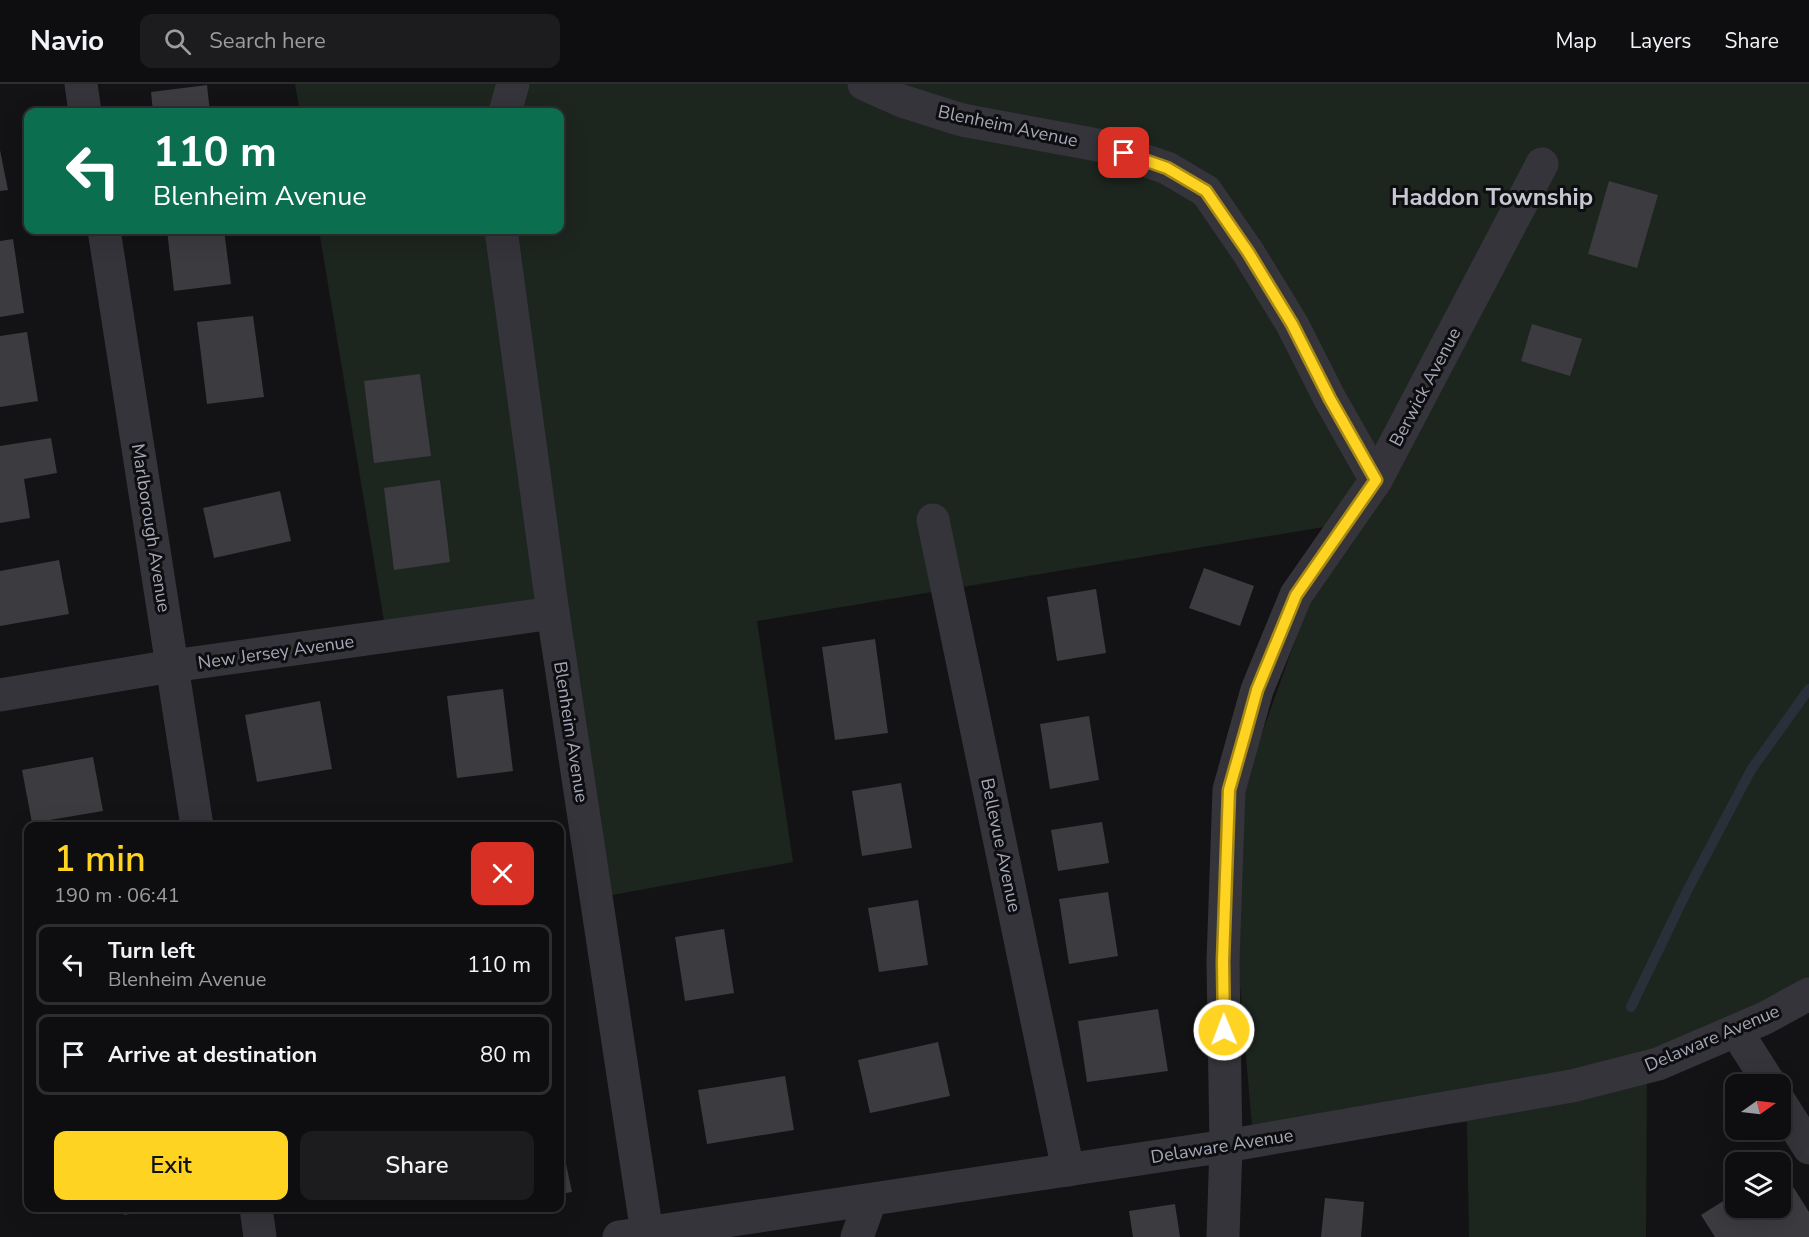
<!DOCTYPE html>
<html lang="en">
<head>
<meta charset="utf-8">
<style>
	body { margin:0; font-family:"Nunito Sans",sans-serif; background:#1c1c1e; color:#f1f3f6; height:100vh; display:flex; flex-direction:column; font-size:22px; white-space:nowrap }
	* { box-sizing:border-box; margin:0 }
	p { font-size:20px; color:#9b9c9f }
	.icon { flex:none; width:33px; height:33px; fill:none; stroke:currentColor; stroke-width:2; stroke-linecap:round; stroke-linejoin:round }
	.map { position:relative; flex:1; overflow:hidden }
	.details { position:absolute; left:24px; top:738px; width:540px; height:390px; display:flex; flex-direction:column; background:#0e0e10; border-radius:12px; box-shadow:0 6px 24px #0002,0 0 0 2px #2e2e30 }
	.details>* { flex:none }
	.hud { position:absolute; left:24px; top:24px; width:540px; height:126px; border-radius:12px; box-shadow:0 6px 24px #0002,0 0 0 2px #2e2e30; background:#0b6e4f; color:#fff; overflow:hidden }
	.needle { width:39px; rotate:76deg }
	.tools { position:absolute; left:1725px; top:990px; display:grid; gap:12px }
	.tools a { display:grid; place-items:center; width:66px; height:66px; border-radius:12px; background:#0e0e10; box-shadow:0 6px 24px #0002,0 0 0 2px #2e2e30; font-size:30px }
	.pin { position:absolute; display:grid; place-items:center; width:51px; height:51px; color:#fff; margin:-26px; border-radius:12px; box-shadow:0 3px 9px #0006 }
	.me { position:absolute; width:66px; margin:-33px; rotate:359deg; stroke-linejoin:round; filter:drop-shadow(0 0 4px #0008) }
	.turn { display:flex; align-items:center; gap:21px; height:126px; padding:0 30px; font-size:27px }
	.turn .icon { width:78px; height:78px; stroke-width:2.5 }
	.turn b { display:block; font-size:42px; line-height:51px }
	.round { display:grid; place-items:center; flex:none; width:63px; height:63px; border-radius:12px; background:#1c1c1e }
	.summary { display:flex; align-items:center; justify-content:space-between; height:102px; padding:0 30px }
	h1 { font-size:36px; font-weight:600; line-height:45px; color:#ffd321 }
	.cta { display:flex; gap:12px; margin-top:auto; padding:12px 30px }
	.cta a { flex:1; height:69px; border-radius:12px; background:#ffd321; color:#111; font-size:24px; font-weight:600; line-height:69px; text-align:center }
	.cta a+a { background:#1c1c1e; color:#f1f3f6 }
	ul { padding:0; list-style:none }
	li { display:flex; align-items:center; gap:18px; height:81px; margin:0 12px 9px; padding:0 18px; border:3px solid #2e2e30; border-radius:12px }
	li div { flex:1 }
	li b { display:block; font-size:22px }
	li em { font-style:normal }
	header { display:flex; align-items:center; gap:36px; box-sizing:border-box; height:84px; padding:0 30px; background:#0e0e10; border-bottom:2px solid #2e2e30 }
	header strong { font-size:28px }
	nav { display:flex; gap:33px; margin-inline-start:auto; font-size:21px }
	.search { width:420px; height:54px; background:#1c1c1e; display:flex; align-items:center; gap:15px; box-sizing:border-box; padding:0 21px; border-radius:12px; color:#9b9c9f; font-size:22px }
	.map>svg:first-child { display:block }
	.green { fill:#1d251f }
	.lines { fill:none; stroke-linecap:round; stroke-linejoin:round }
	.stream { stroke:#29303a; stroke-width:10 }
	.building { fill:#3b3b40 }
	.minor { stroke:#34343a; stroke-width:33 }
	.route-casing { stroke:#a68915; stroke-width:15 }
	.route { stroke:#ffd321; stroke-width:10 }
	.labels { text-anchor:middle; dominant-baseline:central; stroke-width:6; stroke-linejoin:round; paint-order:stroke }
	.street-label { font-size:18px; fill:#a4a7b7; stroke:#0e0e10 }
	.district-label { font-size:24px; font-weight:bold; fill:#c5c7d2; stroke:#0e0e10 }
</style>
</head>
<body>
<header>
<strong>Navio</strong>
<div class="search"><svg class="icon" aria-label="search" viewBox="0 0 24 24"><circle cx="10" cy="10" r="6"/><path d="M15 15l6 6"/></svg>Search here</div>
<nav><a>Map</a><a>Layers</a><a>Share</a></nav>
</header>
<div class="map">
<svg width="1809" height="1153" viewBox="0 0 1809 1153">
	<rect width="100%" height="100%" fill="#131315"/>
	<!-- green -->
	<polygon class="green" points="295,0 1809,0 1809,899 1647,993 1646,1153 1469,1153 1467,1038 1253,1055 1227,748 1336,441 757,537 793,778 596,814 551,529 388,561 319,146 560,146 560,28 300,28"/>
	<g class="lines">
		<!-- stream -->
		<polyline class="stream" points="1631,923 1686,809 1751,686 1809,605"/>
	</g>
	<!-- building -->
	<g class="building">
		<polygon points="207,1 210,28 153,28 151,8"/>
		<polygon points="0,66 8,106 0,107"/>
		<polygon points="1609,97 1658,111 1637,184 1588,170"/>
		<polygon points="167,146 224,146 231,200 174,207"/>
		<polygon points="13,155 24,229 0,233 0,157"/>
		<polygon points="253,232 264,313 207,320 197,238"/>
		<polygon points="1532,240 1582,255 1570,292 1521,277"/>
		<polygon points="27,248 38,317 0,323 0,252"/>
		<polygon points="420,290 431,372 374,379 364,297"/>
		<polygon points="51,354 57,389 24,395 30,434 0,439 0,362"/>
		<polygon points="440,396 450,478 394,486 384,404"/>
		<polygon points="280,407 291,457 214,474 203,424"/>
		<polygon points="59,476 69,530 0,542 0,487"/>
		<polygon points="1204,484 1254,502 1240,542 1189,524"/>
		<polygon points="1096,505 1106,569 1057,577 1047,513"/>
		<polygon points="875,555 888,649 835,656 822,563"/>
		<polygon points="503,605 513,687 457,694 447,612"/>
		<polygon points="320,617 332,685 257,698 245,631"/>
		<polygon points="1089,632 1099,696 1050,705 1040,640"/>
		<polygon points="93,673 103,727 32,739 22,686"/>
		<polygon points="901,699 912,764 862,772 852,707"/>
		<polygon points="332,736 333,742 300,742 300,741"/>
		<polygon points="1102,738 1109,779 1058,787 1051,746"/>
		<polygon points="1108,808 1118,872 1069,880 1059,815"/>
		<polygon points="918,816 928,881 879,888 868,824"/>
		<polygon points="724,845 734,909 685,917 675,853"/>
		<polygon points="1158,925 1168,987 1087,998 1078,937"/>
		<polygon points="938,958 950,1012 870,1029 858,976"/>
		<polygon points="785,992 794,1046 707,1060 698,1006"/>
		<polygon points="560,998 566,1026 560,1027"/>
		<polygon points="563,1066 572,1108 560,1110 560,1067"/>
		<polygon points="1780,1082 1809,1128 1809,1153 1715,1153 1701,1131 1736,1109 1736,1124 1780,1124"/>
		<polygon points="1325,1114 1364,1118 1361,1153 1321,1153"/>
		<polygon points="1175,1120 1180,1153 1133,1153 1129,1127"/>
		<polygon points="123,1124 160,1124 160,1125 124,1131"/>
	</g>
	<g class="lines">
		<!-- minor -->
		<g class="minor">
			<polyline points="81,0 85,28"/>
			<polyline points="864,0 902,17 962,36 1103,62 1167,84 1206,107 1248,168 1292,240 1330,315 1376,396"/>
			<polyline points="505,28 513,0"/>
			<polyline points="104,146 197,742"/>
			<polyline points="501,146 553,529 647,1149"/>
			<polyline points="933,436 1068,1086"/>
			<polyline points="0,611 172,582 553,529"/>
			<polyline points="1736,947 1770,1000"/>
			<polyline points="1780,1018 1809,1064"/>
			<polyline points="256,1124 260,1153"/>
			<polyline points="619,1153 1226,1062 1572,1002 1658,980 1765,934 1809,910"/>
			<polyline points="857,1153 870,1117"/>
			<polyline points="1223,1153 1226,1062 1223,877 1229,706 1257,606 1296,511 1376,396 1542,80"/>
		</g>
	</g>
	<g class="lines">
		<defs>
			<polyline id="route" points="1124,69 1167,84 1206,107 1248,168 1292,240 1330,315 1376,396 1296,511 1257,606 1246,646 1229,706 1223,877 1224,946"/>
		</defs>
		<!-- route casing -->
		<use href="#route" class="route-casing"/>
		<!-- route -->
		<use href="#route" class="route"/>
	</g>
	<g class="labels">
		<!-- street labels -->
		<g class="street-label">
			<text transform="translate(1008 42) rotate(12)">Blenheim Avenue</text>
			<text transform="translate(1425 303) rotate(-62)">Berwick Avenue</text>
			<text transform="translate(151 444) rotate(81)">Marlborough Avenue</text>
			<text transform="translate(276 568) rotate(-8)">New Jersey Avenue</text>
			<text transform="translate(571 648) rotate(81)">Blenheim Avenue</text>
			<text transform="translate(1001 761) rotate(78)">Bellevue Avenue</text>
			<text transform="translate(1712 954) rotate(-23)">Delaware Avenue</text>
			<text transform="translate(1222 1062) rotate(-9)">Delaware Avenue</text>
		</g>
		<!-- district labels -->
		<g class="district-label">
			<text x="1492" y="113">Haddon Township</text>
		</g>
	</g>
</svg>
<div class="tools">
<a><svg class="needle" viewBox="-14 -14 28 28"><path d="M0-13l5 13h-10z" fill="#e53935"/><path d="M0 13l5-13h-10z" fill="#9b9c9f"/></svg></a>
<a><svg class="icon" aria-label="layers" viewBox="0 0 24 24"><path d="M12 4l9 5-9 5-9-5zM3 14l9 5 9-5"/></svg></a>
</div>
<div class="pin" style="left:1124px;top:69px;background:#d93025"><svg class="icon" aria-label="arrive" viewBox="0 0 24 24"><path d="M6 21V4h12l-3 4 3 4H6"/></svg></div>
<svg class="me" style="left:1224px;top:946px" viewBox="-20 -20 40 40"><circle r="17" fill="#ffd321" stroke="#fff" stroke-width="3"/><path d="M0-11L8 9 0 5-8 9z" fill="#fff"/></svg>
<div class="hud">
<div class="turn"><svg class="icon" aria-label="left" viewBox="0 0 24 24"><path d="M17 20v-9H6M10 6l-5 5 5 5"/></svg><div><b>110 m</b>Blenheim Avenue</div></div>
</div>
<section class="details">
<div class="summary"><div><h1>1 min</h1><p>190 m · 06:41</p></div><a class="round" style="background:#d93025;color:#fff"><svg class="icon" aria-label="close" viewBox="0 0 24 24"><path d="M6 6l12 12M18 6L6 18"/></svg></a></div>
<ul>
<li><svg class="icon" aria-label="left" viewBox="0 0 24 24"><path d="M17 20v-9H6M10 6l-5 5 5 5"/></svg><div><b>Turn left</b><p>Blenheim Avenue</p></div><em>110 m</em></li>
<li><svg class="icon" aria-label="arrive" viewBox="0 0 24 24"><path d="M6 21V4h12l-3 4 3 4H6"/></svg><div><b>Arrive at destination</b></div><em>80 m</em></li>
</ul>
<div class="cta"><a>Exit</a><a>Share</a></div>
</section>
</div>
</body>
</html>
